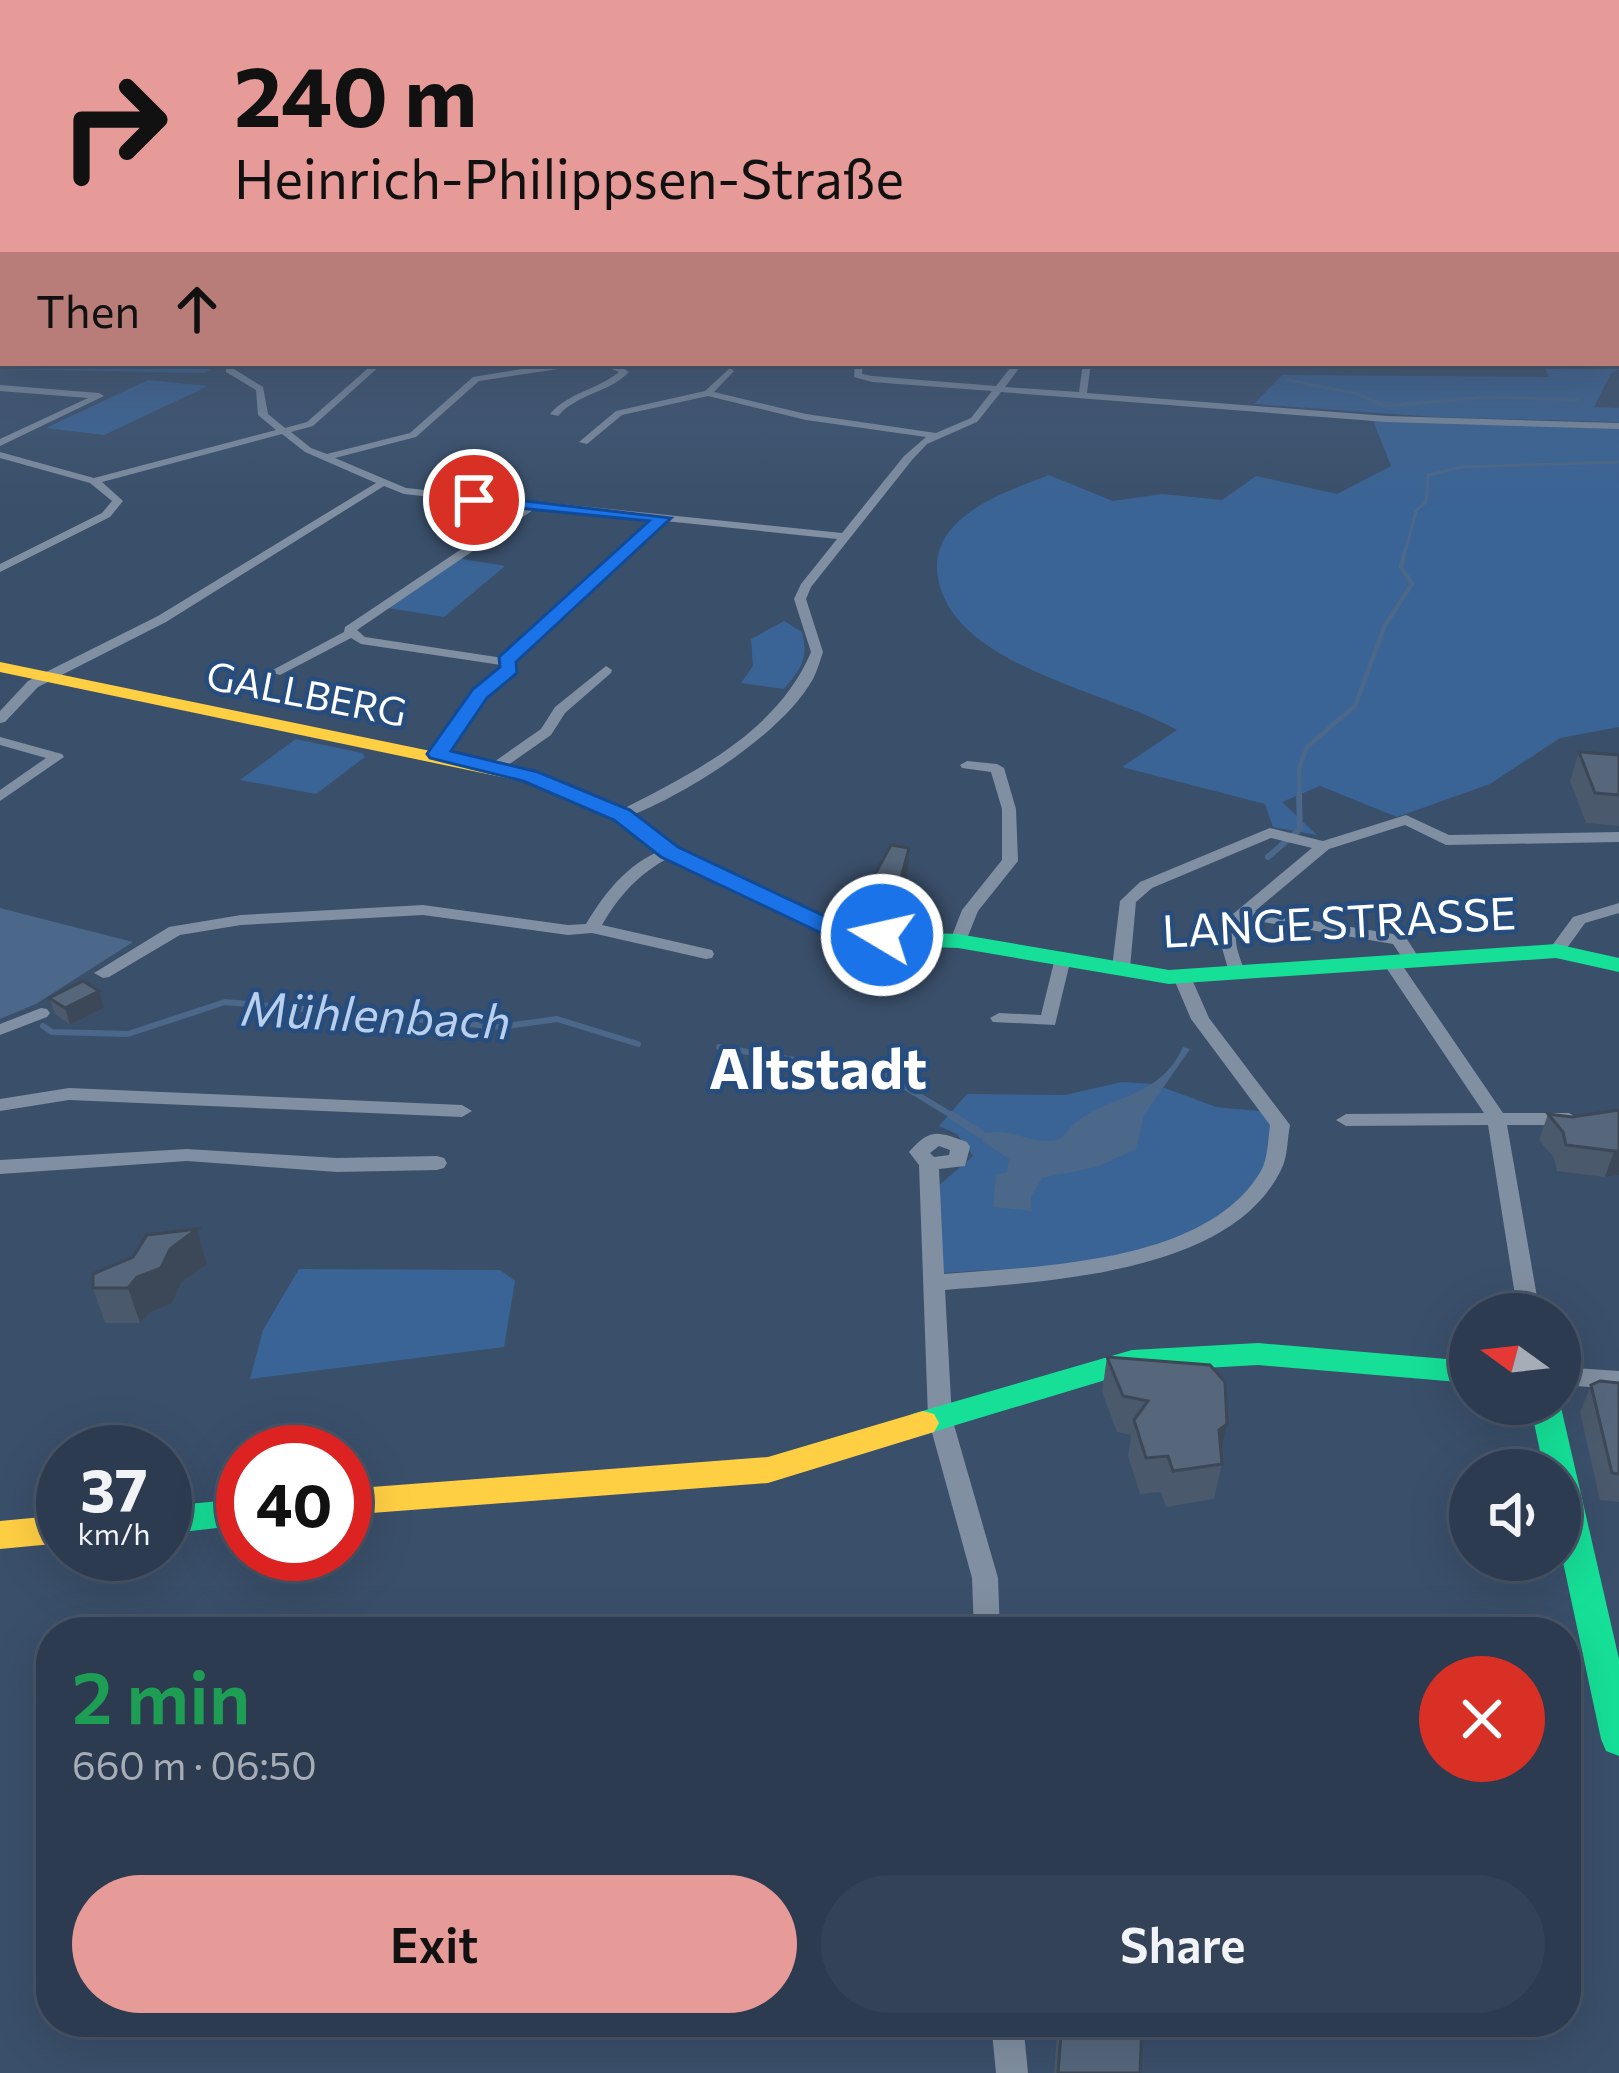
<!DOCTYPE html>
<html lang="en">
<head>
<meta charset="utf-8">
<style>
	body { margin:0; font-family:Commissioner,sans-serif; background:#344257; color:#f1f3f6; height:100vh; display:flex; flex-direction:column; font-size:45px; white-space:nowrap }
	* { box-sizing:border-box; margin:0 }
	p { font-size:39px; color:#a6adb7 }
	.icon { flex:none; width:66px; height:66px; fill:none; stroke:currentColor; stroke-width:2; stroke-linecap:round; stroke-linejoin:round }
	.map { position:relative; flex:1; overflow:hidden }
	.panel { position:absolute; left:36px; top:1617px; width:1545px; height:420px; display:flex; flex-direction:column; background:#2c3b50; border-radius:48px; box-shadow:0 12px 48px #0002,0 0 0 3px #485567 }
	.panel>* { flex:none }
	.top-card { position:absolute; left:0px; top:0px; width:1620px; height:366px; box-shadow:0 12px 48px #0002,0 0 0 3px #485567; background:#e69b98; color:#111; overflow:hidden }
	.needle { width:78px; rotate:285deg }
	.controls { position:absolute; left:1449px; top:1293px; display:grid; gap:24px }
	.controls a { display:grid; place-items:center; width:132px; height:132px; border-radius:50%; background:#2c3b50; box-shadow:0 12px 48px #0002,0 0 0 3px #485567; font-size:60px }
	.speed { position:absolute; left:36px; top:1425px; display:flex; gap:24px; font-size:60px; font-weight:700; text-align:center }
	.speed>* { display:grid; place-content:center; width:156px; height:156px; border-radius:50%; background:#2c3b50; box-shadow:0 12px 48px #0002,0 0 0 3px #485567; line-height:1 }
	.speed small { font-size:30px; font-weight:400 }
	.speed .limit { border:18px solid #d22; background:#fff; color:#111 }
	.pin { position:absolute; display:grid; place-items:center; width:102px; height:102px; color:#fff; margin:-51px; border:6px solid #fff; border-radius:50%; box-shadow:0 3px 12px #0007 }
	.me { position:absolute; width:132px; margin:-66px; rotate:279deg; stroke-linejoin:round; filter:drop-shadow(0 0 9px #0008) }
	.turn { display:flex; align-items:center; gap:42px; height:252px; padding:0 36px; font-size:54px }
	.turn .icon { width:156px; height:156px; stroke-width:2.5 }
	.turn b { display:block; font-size:84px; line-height:102px }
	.then { display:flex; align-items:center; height:114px; padding:0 36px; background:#0003; gap:24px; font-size:45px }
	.round { display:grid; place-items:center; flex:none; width:126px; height:126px; border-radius:63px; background:#344257 }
	.summary { display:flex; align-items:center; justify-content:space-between; height:204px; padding:0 36px }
	h1 { font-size:72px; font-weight:600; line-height:90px; color:#1e9e55 }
	.action { display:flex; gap:24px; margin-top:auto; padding:24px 36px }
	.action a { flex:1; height:138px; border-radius:72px; background:#e69b98; color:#111; font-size:48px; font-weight:600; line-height:138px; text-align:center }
	.action a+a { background:#344257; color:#f1f3f6 }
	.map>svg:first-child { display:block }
	.green { fill:#3a6495 }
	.water { fill:#4b6789 }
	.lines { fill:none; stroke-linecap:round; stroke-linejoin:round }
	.stream-far3 { stroke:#4b6789; stroke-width:3 }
	.stream-far2 { stroke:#4b6789; stroke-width:4.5 }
	.stream-far1 { stroke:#4b6789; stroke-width:6 }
	.stream { stroke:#4b6789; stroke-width:8 }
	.street { fill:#808fa1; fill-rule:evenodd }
	.fast { fill:#16e098; fill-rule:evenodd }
	.slow { fill:#ffcf43; fill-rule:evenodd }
	.wall { fill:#4a596b }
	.shaded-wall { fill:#3c4857 }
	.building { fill:#56677c; stroke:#3c4857; stroke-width:3 }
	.route { fill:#1a73e8; stroke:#114b97; stroke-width:3 }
	.labels { text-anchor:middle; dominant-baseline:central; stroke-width:9; stroke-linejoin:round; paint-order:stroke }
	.far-street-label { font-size:39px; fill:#fff; stroke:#264d7e }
	.street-label { font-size:45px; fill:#fff; stroke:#264d7e }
	.water-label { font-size:48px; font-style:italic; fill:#b8d0ed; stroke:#264d7e }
	.district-label { font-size:57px; font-weight:bold; fill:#fff; stroke:#264d7e }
</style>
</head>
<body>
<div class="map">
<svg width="1619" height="2073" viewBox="0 0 1619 2073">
	<rect width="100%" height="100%" fill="#3a4f6a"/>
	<!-- green -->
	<g class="green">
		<polygon points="0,249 3,363 220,363 205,373 0,369"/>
		<polygon points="1619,315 1619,370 1611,373 1594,407 1619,408 1619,422 1436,417 1254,404 1282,375 1549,377 1542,363 1617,363"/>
		<polygon points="148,380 208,386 104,435 46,428"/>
		<path d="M1373,420L1619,428V727L1560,738L1490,784L1397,817L1320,786L1282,802L1317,835L1273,827L1265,804L1122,767L1177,730C1108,691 954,667 938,578C927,517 1005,492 1049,475L1113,501L1162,494L1222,500L1256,476L1337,494L1391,466Z"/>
		<polygon points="457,558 505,566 444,617 388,608"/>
		<path d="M784,621L802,632C809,658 801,669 784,689L741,683L753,666L751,639Z"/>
		<polygon points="296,739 362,753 365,757 316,794 240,780"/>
		<path d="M1122,1082L1154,1084L1216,1107L1269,1112C1279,1135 1273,1162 1258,1182C1190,1270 1044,1265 943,1273L937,1187L973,1156L957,1134L939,1126L967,1094L1065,1095Z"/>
		<polygon points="299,1269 500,1270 515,1281 504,1347 250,1379 263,1330"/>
	</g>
	<!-- water -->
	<g class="water">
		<polygon points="0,908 133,942 36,1004 0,1019"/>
		<path d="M1183,1047L1190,1049L1144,1115L1136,1149L1097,1167L1042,1178L1031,1197L1032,1211L993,1207L996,1175L1007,1172L1009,1159L983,1142L981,1134C1008,1125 1030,1145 1055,1140C1067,1137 1068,1128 1077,1121C1116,1094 1161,1096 1183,1047Z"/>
	</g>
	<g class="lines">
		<!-- stream-far3 -->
		<g class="stream-far3">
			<polyline points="1288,380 1358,394 1385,406 1485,397 1579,400"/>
			<polyline points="1405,553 1416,511 1426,502 1428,475 1462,467 1619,462"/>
		</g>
		<!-- stream-far2 -->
		<polyline class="stream-far2" points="1300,799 1299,768 1307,747 1355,706 1385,625 1412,584 1401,567 1405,550"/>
		<!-- stream-far1 -->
		<g class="stream-far1">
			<polyline points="1268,857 1300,829 1299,796"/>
			<polyline points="43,1026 52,1032 128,1034 225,1002 500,1027 557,1019 638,1044"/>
			<polyline points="719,1047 887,1076 956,1118"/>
		</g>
		<!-- stream -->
		<polyline class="stream" points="951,1115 981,1134"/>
		<!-- street -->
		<g class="street">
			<rect x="1617" y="263" width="2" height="4"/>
			<path d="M226,363H234V369L263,387L268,414L285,428L307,422L374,363H383L313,426L291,432L311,448L327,454L410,433L473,377L558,363H614L629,372C609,393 578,393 558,416L550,414C569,392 597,390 619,372L612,369H558L479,381L416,437L335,458L406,488L842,533L904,456L926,437L806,420L708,396L622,415L587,444L579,442L616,411L705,391L730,368L734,371L714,392L806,414L936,433L971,418L992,391L872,382L854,377L855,363H863L862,374L872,376L996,386L1014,363H1023L1005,387L1079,392L1083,363H1091L1087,393L1387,416L1619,423V429L1387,422L1001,392L977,422L927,444L912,460L811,587L806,599L823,652C820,661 817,671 813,679C782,735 681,798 622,819L617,818V812C691,774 777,733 811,652L794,599L801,584L837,539L665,521L513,663L516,669L515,672L485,696L443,757L438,758L431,754L475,690L503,668L501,665L361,644L351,638L280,675L269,672L344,632L345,627L524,507L404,494L384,486L166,622L38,687L5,722L0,723V711L28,681L158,616L376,483L305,452L282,434L102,482L123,501L110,517L0,572V564L102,513L112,501L90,483L0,458V452L94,478L276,430L258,415L256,390L226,372ZM536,508L654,520L503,658L365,637L357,630Z"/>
			<polygon points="0,385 99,393 104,396 0,446 0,439 88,398 0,391"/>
			<polygon points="606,666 612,670 611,673 565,713 551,735 501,770 491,770 491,764 541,729 555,707"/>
			<polygon points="0,737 62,754 64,757 0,801 0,790 46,758 0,745"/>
			<polygon points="967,761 997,764 1004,768 1016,809 1018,861 978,911 966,941 958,946 950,941 962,910 1002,860 1002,809 991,772 962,768 960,765"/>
			<path d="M1406,815L1449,835L1619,832V842L1446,845L1405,825L1329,849L1255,911L1405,936L1421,961L1419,965H1407L1393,944L1245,919C1227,934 1240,956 1246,975L1243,979H1231L1218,934L1221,924L1312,848L1271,838L1152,888L1136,902L1130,968L1121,973L1112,968L1120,901L1140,882L1265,830L1270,828L1323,841Z"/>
			<path d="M670,847L675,849L678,852L675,855C642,870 620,894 602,925L712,950L714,954L712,958L706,959L592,933L568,935L423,915L241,925L180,935L109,977L103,978L94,973L169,927L241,915L423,905L568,925L586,924C607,889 631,860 670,847Z"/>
			<polygon points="1619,903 1619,913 1585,923 1562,955 1550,955 1548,951 1573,917"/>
			<polygon points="1063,953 1071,958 1055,1025 993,1022 990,1018 999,1013 1041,1015 1055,958"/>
			<polygon points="1394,961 1400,962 1503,1113 1569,1113 1579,1119 1569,1125 1507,1125 1540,1314 1518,1314 1488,1125 1346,1126 1336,1120 1346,1114 1484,1113 1385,966"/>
			<path d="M1182,972L1191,977L1209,1018L1290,1125C1287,1140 1288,1157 1281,1170C1230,1275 1045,1281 945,1290L952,1418L998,1578L1000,1632H974L972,1578L928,1418L919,1165L909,1152C931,1127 938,1132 967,1142L970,1147L965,1166L939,1169L944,1274C1039,1266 1206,1264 1261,1171C1268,1158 1268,1140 1270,1125L1191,1019L1173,977ZM939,1146L950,1150L949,1155L934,1157L930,1153Z"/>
			<polygon points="41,1008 47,1009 50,1013 47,1017 0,1035 0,1024"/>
			<polygon points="69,1088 462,1105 472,1111 462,1117 69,1100 0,1111 0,1099"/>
			<polygon points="187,1149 337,1158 437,1156 444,1158 447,1163 444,1168 437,1170 337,1172 187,1161 0,1174 0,1160"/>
			<polygon points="1560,1367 1619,1371 1619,1389 1560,1385"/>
			<polygon points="991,2022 1023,2022 1028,2073 996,2073"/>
		</g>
		<!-- fast -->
		<g class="fast">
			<polygon points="736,878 853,930 958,934 1169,970 1556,944 1619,958 1619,972 1556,958 1169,984 958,948 849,944 729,888 725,884 729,880"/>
			<polygon points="1258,1343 1470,1361 1470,1383 1258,1365 1132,1372 923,1435 912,1432 907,1423 912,1414 1132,1350"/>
			<polygon points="1560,1403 1619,1659 1619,1756 1606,1751 1601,1739 1560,1548 1560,1470 1544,1470 1530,1404"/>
			<polygon points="243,1499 243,1525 165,1534 165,1506"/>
		</g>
		<!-- slow -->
		<g class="slow">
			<polygon points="0,662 537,773 629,811 677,848 747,884 736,890 729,888 663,856 615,819 525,782 0,672"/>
			<polygon points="923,1411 934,1414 939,1423 934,1432 768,1483 345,1515 345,1489 768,1457"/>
			<polygon points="63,1515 63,1543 0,1549 0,1521"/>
		</g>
	</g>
	<!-- wall -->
	<g class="wall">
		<polygon points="1579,752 1619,755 1619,826 1586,823 1570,781"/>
		<polygon points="908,871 905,883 913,908 903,925 863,918 864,894"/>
		<polygon points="99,991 104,1008 70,1025 55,1014 49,998"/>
		<polygon points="1619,1110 1619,1175 1605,1177 1557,1171 1554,1158 1539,1140 1548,1114 1572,1117"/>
		<polygon points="197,1229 207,1264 181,1283 172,1303 149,1313 140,1323 105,1323 93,1288"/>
		<polygon points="1107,1357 1227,1424 1221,1450 1222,1464 1214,1499 1166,1507 1161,1492 1140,1494 1128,1456 1131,1435 1117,1432 1102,1392"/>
		<polygon points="1619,1383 1619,1502 1600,1500 1580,1412 1591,1385"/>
		<polygon points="1058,2022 1174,2022 1172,2032 1142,2026 1140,2073 1054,2073"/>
		<polygon points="1292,2022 1354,2022 1346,2040 1292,2029"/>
	</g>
	<!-- shaded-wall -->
	<g class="shaded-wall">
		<polygon points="909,848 908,871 900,901 900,882"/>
		<polygon points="914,884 913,908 903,925 904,902"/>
		<polygon points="99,991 104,1008 70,1025 65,1008"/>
		<polygon points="1614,1151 1619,1151 1619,1175 1605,1177"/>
		<polygon points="197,1229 207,1264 181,1283 172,1303 149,1313 140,1323 128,1288 137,1277 170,1249"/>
		<polygon points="1227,1424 1219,1460 1219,1430"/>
	</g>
	<!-- building -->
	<g class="building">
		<polygon points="1579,752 1619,755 1619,795 1595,793"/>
		<polygon points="891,845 909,848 900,882 914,884 904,902 864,894"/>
		<polygon points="83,981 99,991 65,1008 49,998"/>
		<polygon points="1619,1110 1619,1151 1614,1151 1566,1145 1563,1132 1548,1114 1572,1117"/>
		<polygon points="197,1229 170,1249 161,1268 137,1277 128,1288 93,1288 93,1274 133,1257 147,1235"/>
		<polygon points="1107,1357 1210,1365 1225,1382 1227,1424 1219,1430 1222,1464 1173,1471 1168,1456 1146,1458 1134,1420 1148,1401 1123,1396"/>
		<polygon points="1600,1381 1619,1383 1619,1474 1612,1473 1591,1385"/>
		<polygon points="1062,2022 1142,2022 1140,2073 1058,2073"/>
	</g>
	<!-- sky -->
	<linearGradient id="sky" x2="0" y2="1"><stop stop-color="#202b3a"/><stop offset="0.43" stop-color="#4f6381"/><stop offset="1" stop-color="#4f6381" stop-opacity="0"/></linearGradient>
	<rect width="1619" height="508" fill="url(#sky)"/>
	<!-- route -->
	<polygon class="route" points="474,495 671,518 516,662 517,673 487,698 451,751 538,772 630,810 678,847 852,929 891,930 891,941 840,942 661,857 614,820 523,781 430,758 427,754 473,689 500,667 499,657 649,521 469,503"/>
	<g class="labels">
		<!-- far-street labels -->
		<g class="far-street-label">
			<text transform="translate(307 692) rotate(11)">GALLBERG</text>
		</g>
		<!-- street labels -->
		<g class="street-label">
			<text transform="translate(1339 920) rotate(-3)">LANGE STRASSE</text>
		</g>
		<!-- water labels -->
		<g class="water-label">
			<text transform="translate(376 1013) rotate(3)">Mühlenbach</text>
		</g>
		<!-- district labels -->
		<g class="district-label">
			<text x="818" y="1066">Altstadt</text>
		</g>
	</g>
</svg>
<div class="controls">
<a><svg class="needle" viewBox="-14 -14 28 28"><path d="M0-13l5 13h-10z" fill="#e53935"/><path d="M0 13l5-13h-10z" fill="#a6adb7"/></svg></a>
<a><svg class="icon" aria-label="sound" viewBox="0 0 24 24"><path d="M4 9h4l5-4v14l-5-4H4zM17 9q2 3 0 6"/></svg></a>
</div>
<div class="speed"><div>37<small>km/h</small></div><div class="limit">40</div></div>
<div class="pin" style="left:474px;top:500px;background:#d93025"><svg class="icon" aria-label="arrive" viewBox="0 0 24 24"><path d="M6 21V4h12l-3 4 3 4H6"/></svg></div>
<svg class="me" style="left:882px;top:935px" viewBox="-20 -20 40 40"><circle r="17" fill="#1a73e8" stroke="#fff" stroke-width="3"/><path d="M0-11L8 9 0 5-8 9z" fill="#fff"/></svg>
<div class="top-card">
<div class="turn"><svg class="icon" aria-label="right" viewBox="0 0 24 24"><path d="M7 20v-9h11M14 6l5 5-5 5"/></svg><div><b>240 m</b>Heinrich-Philippsen-Straße</div></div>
<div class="then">Then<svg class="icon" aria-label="ahead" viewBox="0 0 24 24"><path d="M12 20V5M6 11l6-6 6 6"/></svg></div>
</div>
<section class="panel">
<div class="summary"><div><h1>2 min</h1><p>660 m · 06:50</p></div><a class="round" style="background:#d93025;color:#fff"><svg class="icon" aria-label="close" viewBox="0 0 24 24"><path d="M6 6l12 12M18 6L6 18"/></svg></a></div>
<div class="action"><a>Exit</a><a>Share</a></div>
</section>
</div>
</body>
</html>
